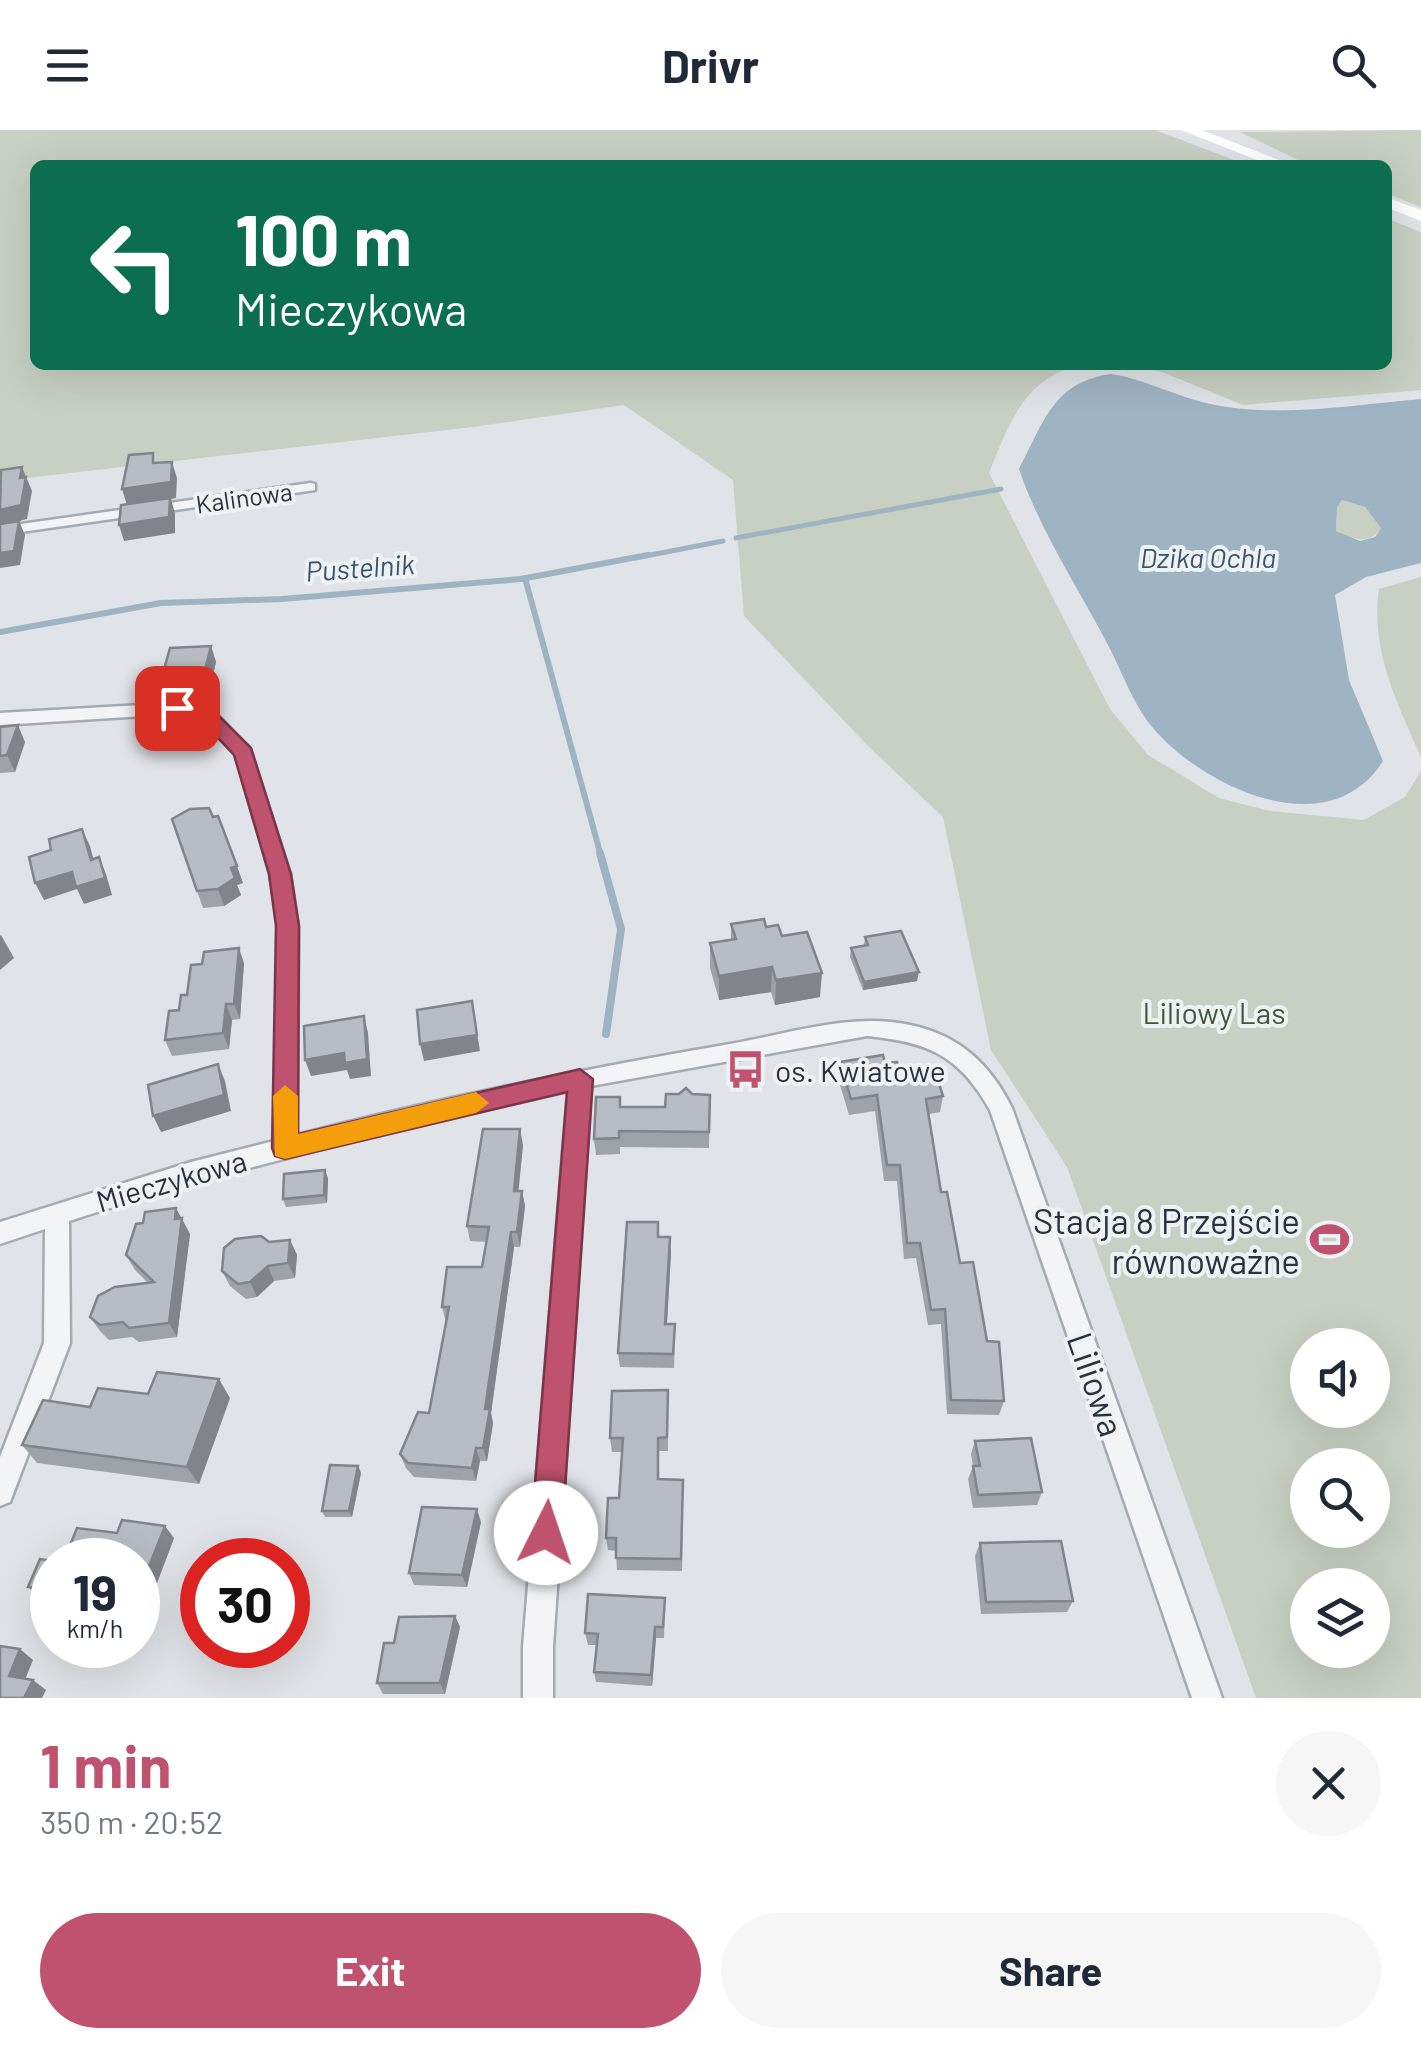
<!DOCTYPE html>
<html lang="en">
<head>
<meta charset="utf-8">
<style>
	body { margin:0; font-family:Barlow,sans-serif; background:#f6f6f7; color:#1f2937; height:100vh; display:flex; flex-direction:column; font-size:38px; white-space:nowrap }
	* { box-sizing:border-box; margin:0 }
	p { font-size:32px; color:#747a83 }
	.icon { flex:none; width:55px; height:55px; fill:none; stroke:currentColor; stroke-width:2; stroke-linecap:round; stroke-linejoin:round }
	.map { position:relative; height:1568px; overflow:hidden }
	.panel { display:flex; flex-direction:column; background:#fff; flex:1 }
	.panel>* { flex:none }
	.banner { position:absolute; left:30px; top:30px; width:1362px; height:210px; border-radius:15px; box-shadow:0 10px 40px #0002; background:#0b6e4f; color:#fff; overflow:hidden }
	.fabs { position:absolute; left:1290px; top:1198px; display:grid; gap:20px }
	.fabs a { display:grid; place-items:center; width:100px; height:100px; border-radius:50%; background:#fff; box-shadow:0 10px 40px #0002; font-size:50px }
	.speed { position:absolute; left:30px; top:1408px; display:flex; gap:20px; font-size:50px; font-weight:700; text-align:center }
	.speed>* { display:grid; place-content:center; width:130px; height:130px; border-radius:50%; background:#fff; box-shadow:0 10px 40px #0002; line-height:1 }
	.speed small { font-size:25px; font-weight:400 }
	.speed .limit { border:15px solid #d22; background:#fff; color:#111 }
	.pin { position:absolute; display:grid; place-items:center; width:85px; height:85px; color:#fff; margin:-42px; border-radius:20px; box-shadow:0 5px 15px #0006 }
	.me { position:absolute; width:110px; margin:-55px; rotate:4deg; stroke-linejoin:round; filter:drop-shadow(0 0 8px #0008) }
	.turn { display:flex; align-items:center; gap:35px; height:210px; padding:0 40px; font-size:45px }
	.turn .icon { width:130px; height:130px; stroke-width:2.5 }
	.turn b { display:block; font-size:70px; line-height:85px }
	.round { display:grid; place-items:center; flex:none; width:105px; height:105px; border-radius:52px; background:#f6f6f7 }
	.overview { display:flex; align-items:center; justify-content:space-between; height:170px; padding:0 40px }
	h1 { font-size:60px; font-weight:700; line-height:75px; color:#bf526e }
	.action { display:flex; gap:20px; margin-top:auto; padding:20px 40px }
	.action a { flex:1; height:115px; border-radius:60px; background:#bf526e; color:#fff; font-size:40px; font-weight:700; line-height:115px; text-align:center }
	.action a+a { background:#f6f6f7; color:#1f2937 }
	header { display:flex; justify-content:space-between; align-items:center; height:130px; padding:0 40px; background:#fff; font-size:45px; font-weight:700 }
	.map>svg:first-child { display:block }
	.green { fill:#c7d0c2; fill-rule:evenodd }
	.water { fill:#9fb4c3; fill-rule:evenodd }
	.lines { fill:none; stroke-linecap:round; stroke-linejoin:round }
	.stream-far2 { stroke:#9fb4c3; stroke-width:5 }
	.stream-far1 { stroke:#9fb4c3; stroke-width:6 }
	.stream { stroke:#9fb4c3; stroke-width:8 }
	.minor-casing { stroke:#a6abb1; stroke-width:5 }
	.minor { fill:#f2f4f6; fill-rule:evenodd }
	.secondary { fill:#fff; fill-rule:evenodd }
	.wall { fill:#9ea3a8 }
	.shaded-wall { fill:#818488 }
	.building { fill:#b8bdc3; stroke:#818488; stroke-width:2.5 }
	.route { fill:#bf526e; stroke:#7c3548; stroke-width:2.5 }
	.slow { fill:#f59e0b }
	.labels { text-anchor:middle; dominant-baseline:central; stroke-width:8; stroke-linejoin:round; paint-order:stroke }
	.far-street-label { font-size:25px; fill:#2a333d; stroke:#eff2f5 }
	.far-water-label { font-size:28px; font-style:italic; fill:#39556c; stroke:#eff2f5 }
	.park-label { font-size:30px; fill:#425739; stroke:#eff2f5 }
	.poi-label { font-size:30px; fill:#2a333d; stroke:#eff2f5; text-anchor:start }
	.street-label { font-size:30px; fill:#2a333d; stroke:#eff2f5 }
	.near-poi-label { font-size:35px; fill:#2a333d; stroke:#eff2f5; text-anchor:end }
	.near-street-label { font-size:35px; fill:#2a333d; stroke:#eff2f5 }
</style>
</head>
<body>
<header><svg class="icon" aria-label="menu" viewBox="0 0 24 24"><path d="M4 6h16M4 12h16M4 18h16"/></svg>Drivr<svg class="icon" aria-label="search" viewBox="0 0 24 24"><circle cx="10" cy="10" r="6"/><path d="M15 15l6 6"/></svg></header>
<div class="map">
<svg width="1421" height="1568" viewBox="0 0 1421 1568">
	<rect width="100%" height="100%" fill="#e0e3e7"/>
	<!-- green -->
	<g class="green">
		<path d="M0,0H1155L1247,35H35V235H1080C1024,248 1009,294 989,343L1110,579L1148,625L1219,668L1270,681L1364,690L1405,667L1421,641V1568H1256L1067,1037L991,920L943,687L868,616L744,486L733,350L624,275L473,297L0,351ZM1308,1215H1372V1280H1308ZM1308,1335H1372V1400H1308ZM1308,1455H1372V1520H1308Z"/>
		<polygon points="1421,0 1421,77 1388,64 1388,35 1308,35 1240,2"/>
		<polygon points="1388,89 1421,102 1421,260 1243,275 1162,242 1123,235 1388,235"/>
		<path d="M1342,370L1365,377L1381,398C1368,417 1353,408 1336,401L1337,377Z"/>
		<path d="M1421,447V627C1397,573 1370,519 1379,459Z"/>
	</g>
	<!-- water -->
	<path class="water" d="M1111,244C1144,249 1173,265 1206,273C1276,289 1351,275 1421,269V433L1366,447L1335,465L1349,550L1383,631C1329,717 1203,657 1153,598C1134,576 1122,542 1109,517C1079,459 1040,401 1019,339C1044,292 1053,252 1111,244ZM1342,370L1365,377L1381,398L1375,407L1360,411L1336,401L1337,377Z"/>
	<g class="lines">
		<!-- stream-far2 -->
		<g class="stream-far2">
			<polyline points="736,408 1001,359"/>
			<polyline points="635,428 723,411"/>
		</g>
		<!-- stream-far1 -->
		<g class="stream-far1">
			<polyline points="525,448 601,726"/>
			<polyline points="0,502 161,473 282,469 521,449 648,425"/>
		</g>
		<!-- stream -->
		<polyline class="stream" points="600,723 621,799 606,904"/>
		<defs>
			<g id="minor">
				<polygon points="310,353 315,354 315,360 0,405 0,397"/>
				<path d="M177,573L219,587L250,619L290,744L298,796L297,1005C440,968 584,939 730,914C788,904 852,882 910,895C959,905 990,934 1012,978L1222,1568H1192L990,980C959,925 928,912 867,906L591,956L553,1517V1568H523V1517L568,961C400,999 233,1038 69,1091L70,1213L10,1372L0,1376V1327L44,1213L45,1099L0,1114V1092L191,1032L274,1011L278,796L270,744L236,625L207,595L176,584L0,595V583Z"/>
			</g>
		</defs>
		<!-- minor casing -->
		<use href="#minor" class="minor-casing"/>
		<!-- minor -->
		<use href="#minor" class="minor"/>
		<!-- secondary -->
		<g class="secondary">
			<polygon points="1181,0 1202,0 1292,35 1270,35"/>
			<polygon points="1388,68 1421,80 1421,91 1388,78"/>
		</g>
	</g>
	<!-- wall -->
	<g class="wall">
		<polygon points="211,516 216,532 210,557 169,560 163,543"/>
		<polygon points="0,597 25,612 15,642 0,643"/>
		<polygon points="243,753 237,755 241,765 224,776 203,778 197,761"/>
		<polygon points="731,794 766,797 820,867 775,875 771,862 719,870 710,838 710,813 731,810"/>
		<polygon points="865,807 917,851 863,860 850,827 851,818 864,816"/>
		<polygon points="244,833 240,889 232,890 229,919 172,926 165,910 187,865"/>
		<polygon points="840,932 885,933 943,966 940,982 929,984 941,1062 960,1133 987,1211 1004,1271 999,1285 947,1284 941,1194 928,1195 916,1128 904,1129 897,1051 884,1051 875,981 849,985 838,948"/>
		<polygon points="692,964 710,965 709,1018 620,1017 620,1024 596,1025 594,1009 620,967 621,977 665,977"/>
		<polygon points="523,1015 518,1061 522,1061 525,1076 520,1117 514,1117 491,1283 493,1293 487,1331 480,1331 476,1351 414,1347 406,1338 400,1324 429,1283 446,1192 442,1177 482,1137 487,1112 470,1111 467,1096"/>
		<polygon points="328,1048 327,1073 286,1077 283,1069"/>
		<polygon points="181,1088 190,1104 177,1207 139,1212 132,1207 109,1210 100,1201 90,1187 148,1153 135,1140 126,1125"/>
		<polygon points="658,1092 659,1107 671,1123 667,1194 675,1209 674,1238 620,1237 618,1223"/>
		<polygon points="290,1110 297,1125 295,1148 274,1151 257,1167 246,1169 230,1156 222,1141 269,1112"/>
		<polygon points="668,1260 668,1321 659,1321 659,1349 683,1350 682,1441 617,1440 616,1421 608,1420 606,1408 619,1368 622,1322 612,1322 610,1308"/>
		<polygon points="148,1264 230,1268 199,1354 37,1333 22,1315 90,1277"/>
		<polygon points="975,1311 1042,1362 1037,1375 973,1378 968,1349 973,1336 971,1324"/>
		<polygon points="358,1336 361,1343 352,1387 325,1387 322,1381"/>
		<polygon points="481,1392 467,1457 414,1455 409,1443"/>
		<polygon points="117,1403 174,1408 152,1466 138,1464 138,1430"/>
		<polygon points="980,1413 1073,1471 1067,1482 981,1484 975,1426"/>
		<polygon points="52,1431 52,1471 40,1469 28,1457"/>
		<polygon points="665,1468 664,1508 656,1508 652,1556 596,1552 594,1542 596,1515 588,1515 585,1503"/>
		<polygon points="455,1486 460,1497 445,1564 383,1564 377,1553 394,1513"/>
	</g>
	<!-- shaded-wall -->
	<g class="shaded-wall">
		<polygon points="172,332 177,348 176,368 171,369 175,384 175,403 124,411 119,395 127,375 122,359"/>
		<polygon points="22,337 32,361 27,389 19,391 25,405 20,435 0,438 0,380 20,348"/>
		<polygon points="211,516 216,532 210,557 205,540"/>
		<polygon points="18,595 25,612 15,642 7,625"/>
		<polygon points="82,699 90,716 98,747 91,730"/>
		<polygon points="99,727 106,744 112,765 84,774 77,759 44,770 35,753"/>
		<polygon points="237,736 243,753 237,755 241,765 224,776 218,759 231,738"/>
		<polygon points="1,805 14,828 0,840 0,806"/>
		<polygon points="239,818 244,833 240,889 234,874"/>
		<polygon points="772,837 771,862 719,870 719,846"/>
		<polygon points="919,842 917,851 863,860 864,852"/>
		<polygon points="822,843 820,867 775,875 776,850"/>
		<polygon points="472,871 480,921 424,931 420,914"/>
		<polygon points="226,874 232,890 229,919 223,903"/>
		<polygon points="364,886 368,903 371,946 350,949 347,940 311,946 305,930"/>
		<polygon points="218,934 225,951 231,981 161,1002 153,986"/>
		<polygon points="520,999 523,1015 517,1076 514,1061"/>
		<polygon points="325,1040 328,1048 327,1073 324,1065"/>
		<polygon points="522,1061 525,1076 520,1117 517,1102"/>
		<polygon points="176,1078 190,1104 177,1207 169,1193"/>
		<polygon points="511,1102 514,1117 491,1283 493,1293 487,1331 483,1318 485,1279"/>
		<polygon points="670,1107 671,1123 666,1208 665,1194"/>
		<polygon points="290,1110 297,1125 295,1148 288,1133"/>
		<polygon points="268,1136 274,1151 257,1167 250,1152"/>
		<polygon points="219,1249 230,1268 199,1354 187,1337"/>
		<polygon points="476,1318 480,1331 476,1351 472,1338"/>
		<polygon points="358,1336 361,1343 352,1387 349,1381"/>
		<polygon points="477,1379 481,1392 467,1457 462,1445"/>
		<polygon points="165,1396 174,1408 152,1466 142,1454"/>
		<polygon points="455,1486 460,1497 445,1564 440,1553"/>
		<polygon points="655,1497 656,1508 652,1556 651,1545"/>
		<polygon points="20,1519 33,1530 22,1557 9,1546"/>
		<polygon points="33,1550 46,1560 42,1568 24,1568"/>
	</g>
	<!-- building -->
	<g class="building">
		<polygon points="153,323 153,333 172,332 171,352 122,359 129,325"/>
		<polygon points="22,337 20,348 26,347 21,375 0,380 1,340"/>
		<polygon points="170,368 169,387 119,395 121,375"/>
		<polygon points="19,391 14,421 0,423 0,394"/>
		<polygon points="211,516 205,540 163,543 170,518"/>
		<polygon points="18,595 7,625 0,626 0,597"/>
		<polygon points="209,678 213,687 218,686 237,736 231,738 235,748 218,759 197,761 172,689 190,679"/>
		<polygon points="82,699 91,730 99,727 105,748 76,757 72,742 35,753 29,727 51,720 49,709"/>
		<polygon points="764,789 766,797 778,795 782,806 807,802 822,843 776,850 772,837 719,846 710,813 736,809 731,794"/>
		<polygon points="901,801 919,842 864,852 851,818 868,815 865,807"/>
		<polygon points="239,818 234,874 226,874 223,903 165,910 169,881 179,880 181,865 187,865 191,835 202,834 204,822"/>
		<polygon points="472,871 477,905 420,914 417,880"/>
		<polygon points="364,886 367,929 345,933 344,923 305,930 304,896"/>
		<polygon points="883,925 885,933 897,932 902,943 934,938 943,966 926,969 941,1062 947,1062 960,1133 973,1132 987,1211 999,1212 1004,1271 951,1270 945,1179 931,1180 920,1113 907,1113 900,1035 887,1035 877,965 851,969 840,932"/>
		<polygon points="218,934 224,965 153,986 148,955"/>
		<polygon points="686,958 692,964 710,965 709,1002 619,1001 619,1008 594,1009 596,967 620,967 620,977 665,977 666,964 679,964"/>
		<polygon points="483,999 520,999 514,1061 522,1061 517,1102 511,1102 485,1279 490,1279 483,1318 476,1318 472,1338 408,1333 400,1324 418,1282 429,1283 449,1177 442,1177 447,1137 482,1137 489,1097 467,1096"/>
		<polygon points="325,1040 324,1065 283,1069 284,1044"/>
		<polygon points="176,1078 175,1089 182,1088 169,1193 129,1198 123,1192 100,1195 90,1187 98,1166 115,1157 154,1152 126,1125 136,1094 143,1093 145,1082"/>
		<polygon points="627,1092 658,1092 658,1107 670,1107 665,1194 675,1194 673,1224 618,1223"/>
		<polygon points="261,1106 269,1112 290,1110 288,1133 268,1136 250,1152 238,1154 222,1141 224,1118 235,1109"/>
		<polygon points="157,1242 219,1249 187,1337 22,1315 43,1270 90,1277 98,1258 148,1264"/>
		<polygon points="668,1260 667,1307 658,1308 658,1349 683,1350 681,1429 616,1428 616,1408 606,1408 607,1387 608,1368 619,1368 623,1308 610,1308 612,1261"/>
		<polygon points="1031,1308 1042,1362 978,1365 973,1336 980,1336 975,1311"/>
		<polygon points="330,1335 358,1336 349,1381 322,1381"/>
		<polygon points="422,1377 477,1379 462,1445 409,1443"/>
		<polygon points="122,1390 165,1396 142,1454 138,1453 138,1430 64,1430 77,1398 117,1403"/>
		<polygon points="1061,1411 1073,1471 986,1472 980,1413"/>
		<polygon points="40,1429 52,1431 52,1460 28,1457"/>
		<polygon points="588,1464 665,1468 663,1497 655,1497 651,1545 594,1542 598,1504 585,1503"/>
		<polygon points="455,1486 440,1553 377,1553 384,1513 394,1513 399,1487"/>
		<polygon points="0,1516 20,1519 9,1546 33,1550 24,1568 0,1568"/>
	</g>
	<!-- route -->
	<polygon class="route" points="177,572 220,587 251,618 291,744 299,796 298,1004 580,939 593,949 562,1403 558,1415 546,1419 535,1415 531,1403 567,962 285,1029 275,1026 272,1018 276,796 269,744 234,625 206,595 170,583 170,574"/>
	<!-- slow -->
	<polygon class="slow" points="285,955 298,966 298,1004 476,962 489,973 476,983 285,1029 275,1026 273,966"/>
	<!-- icons -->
	<defs>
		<symbol id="bus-bare" viewBox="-9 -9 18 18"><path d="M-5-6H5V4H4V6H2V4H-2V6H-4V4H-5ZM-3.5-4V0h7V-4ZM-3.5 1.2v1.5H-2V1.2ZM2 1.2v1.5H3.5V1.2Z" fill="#bf526e" stroke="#eff2f5" stroke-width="2.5" paint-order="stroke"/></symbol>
		<symbol id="stadium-bare" viewBox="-9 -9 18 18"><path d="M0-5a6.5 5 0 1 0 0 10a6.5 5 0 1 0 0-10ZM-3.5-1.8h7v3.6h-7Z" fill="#bf526e" stroke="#eff2f5" stroke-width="2.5" paint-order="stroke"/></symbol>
	</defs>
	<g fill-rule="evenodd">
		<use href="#bus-bare" x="718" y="912" width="55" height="55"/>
		<use href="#stadium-bare" x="1302" y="1082" width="55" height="55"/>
	</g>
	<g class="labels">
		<!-- far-street labels -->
		<g class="far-street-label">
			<text transform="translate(244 367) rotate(-8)">Kalinowa</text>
		</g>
		<!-- far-water labels -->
		<g class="far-water-label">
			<text x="1208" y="427">Dzika Ochla</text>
			<text transform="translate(360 437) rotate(-4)">Pustelnik</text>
		</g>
		<!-- park labels -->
		<g class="park-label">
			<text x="1214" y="882">Liliowy Las</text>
		</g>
		<!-- poi labels -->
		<g class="poi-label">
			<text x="775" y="940">os. Kwiatowe</text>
		</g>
		<!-- street labels -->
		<g class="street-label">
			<text transform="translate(171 1050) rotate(-16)">Mieczykowa</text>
		</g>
		<!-- near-poi labels -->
		<g class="near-poi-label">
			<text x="1300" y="1090">Stacja 8 Przejście<tspan x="1300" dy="40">równoważne</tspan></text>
		</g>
		<!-- near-street labels -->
		<g class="near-street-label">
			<text transform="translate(1097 1254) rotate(71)">Liliowa</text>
		</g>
	</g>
</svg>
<div class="fabs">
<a><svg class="icon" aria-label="sound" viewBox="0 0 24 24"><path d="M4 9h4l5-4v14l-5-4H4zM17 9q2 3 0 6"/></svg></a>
<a><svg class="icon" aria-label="search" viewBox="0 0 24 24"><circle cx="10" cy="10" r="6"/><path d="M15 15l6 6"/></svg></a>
<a><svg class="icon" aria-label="layers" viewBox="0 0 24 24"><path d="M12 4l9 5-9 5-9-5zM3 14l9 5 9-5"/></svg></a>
</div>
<div class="speed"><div>19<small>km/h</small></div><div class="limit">30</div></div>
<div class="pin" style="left:177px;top:578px;background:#d93025"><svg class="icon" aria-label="arrive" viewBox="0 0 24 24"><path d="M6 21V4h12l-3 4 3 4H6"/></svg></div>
<svg class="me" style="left:546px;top:1403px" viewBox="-20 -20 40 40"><circle r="19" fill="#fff"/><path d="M0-13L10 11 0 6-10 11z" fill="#bf526e"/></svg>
<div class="banner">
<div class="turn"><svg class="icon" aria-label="left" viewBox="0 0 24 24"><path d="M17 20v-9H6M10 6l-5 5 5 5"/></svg><div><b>100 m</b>Mieczykowa</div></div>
</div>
</div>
<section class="panel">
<div class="overview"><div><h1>1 min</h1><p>350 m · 20:52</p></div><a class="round"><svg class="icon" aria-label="close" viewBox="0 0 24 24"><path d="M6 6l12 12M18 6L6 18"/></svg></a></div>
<div class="action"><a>Exit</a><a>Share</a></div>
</section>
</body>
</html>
